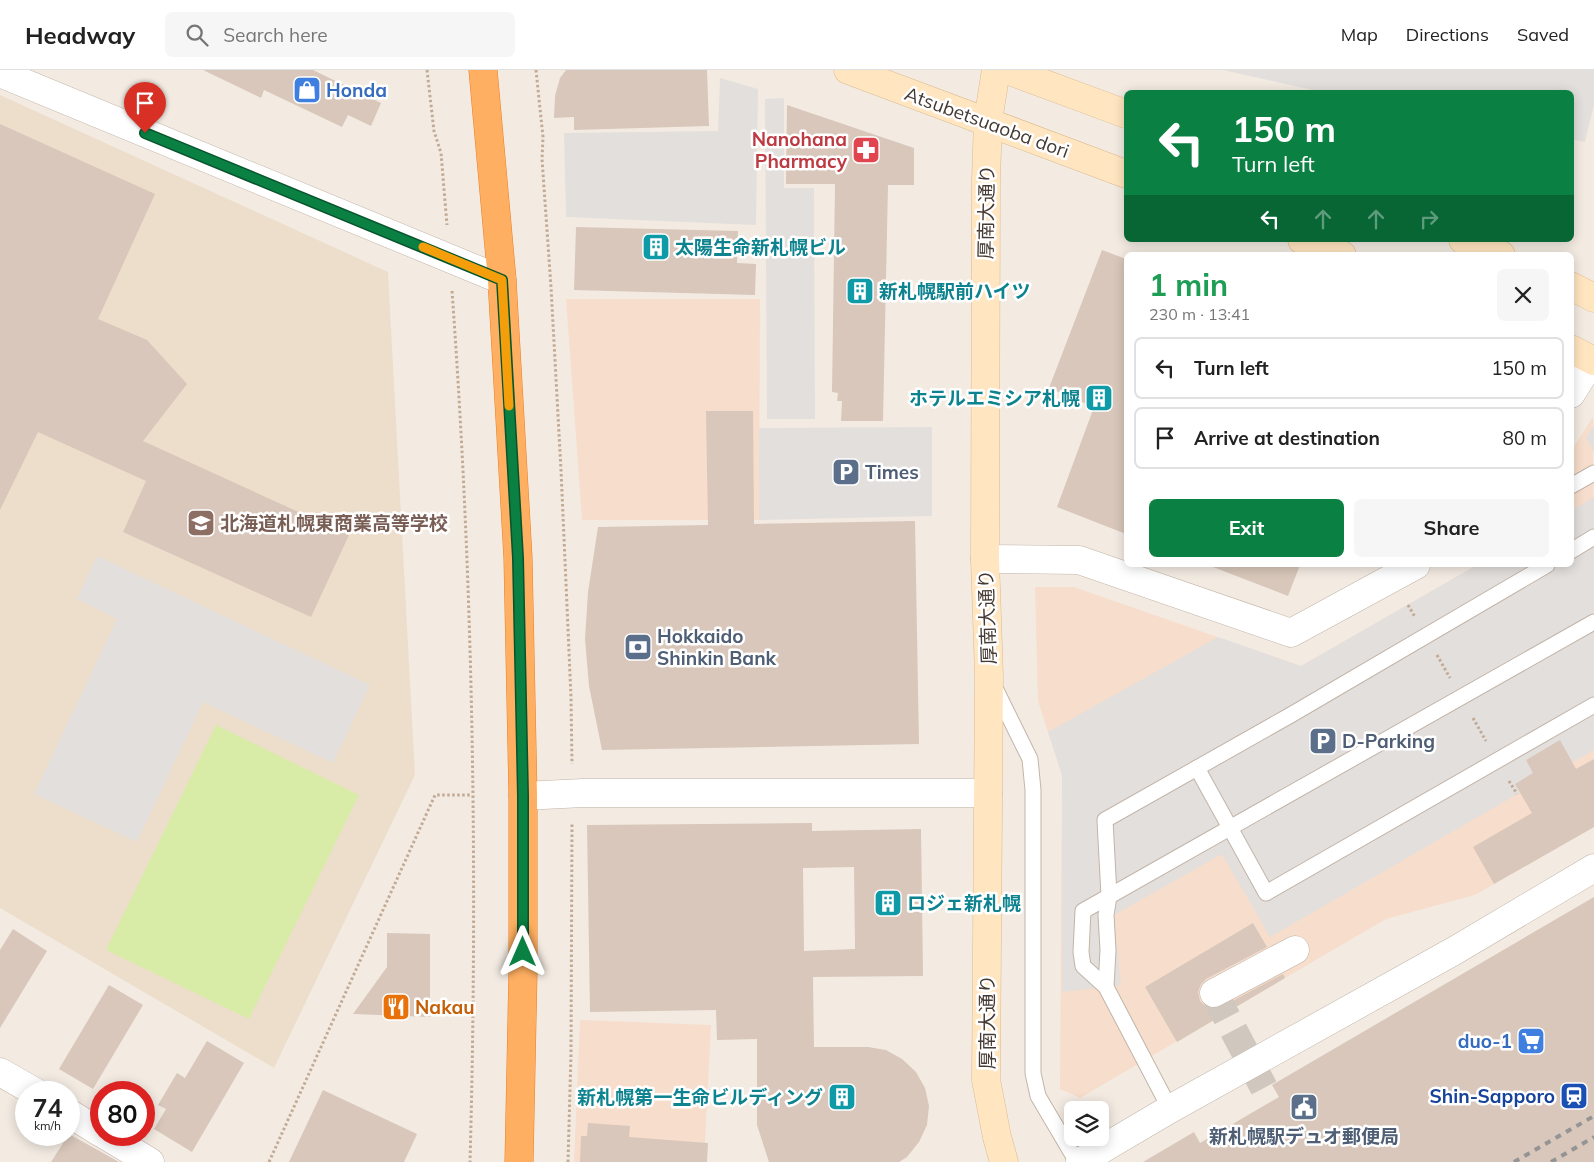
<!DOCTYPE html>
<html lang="en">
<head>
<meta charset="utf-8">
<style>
	body { margin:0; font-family:Mulish,"Noto Sans JP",sans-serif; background:#f6f6f6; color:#222; height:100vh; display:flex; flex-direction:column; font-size:19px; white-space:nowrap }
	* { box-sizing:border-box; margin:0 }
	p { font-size:16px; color:#767676 }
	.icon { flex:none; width:28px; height:28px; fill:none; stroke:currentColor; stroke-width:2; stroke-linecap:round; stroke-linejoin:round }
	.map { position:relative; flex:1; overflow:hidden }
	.drawer { position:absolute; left:1124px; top:182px; width:450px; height:315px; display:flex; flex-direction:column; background:#fff; border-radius:8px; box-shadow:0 2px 12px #0003 }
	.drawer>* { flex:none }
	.banner { position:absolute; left:1124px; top:20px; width:450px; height:152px; border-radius:8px; box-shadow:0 2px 12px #0003; background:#0b8043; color:#fff; overflow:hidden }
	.controls { position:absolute; left:1064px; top:1031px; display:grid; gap:10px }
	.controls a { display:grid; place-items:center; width:45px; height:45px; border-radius:8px; background:#fff; box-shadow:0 2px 12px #0003; font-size:25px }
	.speed { position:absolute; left:15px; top:1011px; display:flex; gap:10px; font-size:25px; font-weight:700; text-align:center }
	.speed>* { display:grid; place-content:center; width:65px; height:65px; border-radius:50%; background:#fff; box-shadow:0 2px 12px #0003; line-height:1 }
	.speed small { font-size:12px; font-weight:400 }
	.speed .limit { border:8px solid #d22; background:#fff; color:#111 }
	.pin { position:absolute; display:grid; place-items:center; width:42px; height:42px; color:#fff; margin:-51px -21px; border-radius:50% 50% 50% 0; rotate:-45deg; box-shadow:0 0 5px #0007 }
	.pin .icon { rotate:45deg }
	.me { position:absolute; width:55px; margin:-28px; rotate:0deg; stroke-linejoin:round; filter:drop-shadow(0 0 4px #0008) }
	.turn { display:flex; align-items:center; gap:18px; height:105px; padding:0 25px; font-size:22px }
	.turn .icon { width:65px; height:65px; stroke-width:2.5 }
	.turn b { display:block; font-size:35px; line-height:42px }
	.lanes { display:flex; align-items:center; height:48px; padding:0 25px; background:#0003; justify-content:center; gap:25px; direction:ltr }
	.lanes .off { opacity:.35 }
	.round { display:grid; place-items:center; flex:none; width:52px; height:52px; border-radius:8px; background:#f6f6f6 }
	.headline { display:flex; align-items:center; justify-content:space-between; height:85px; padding:0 25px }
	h1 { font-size:30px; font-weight:700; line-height:38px; color:#1e9e55 }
	.button { display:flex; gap:10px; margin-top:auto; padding:10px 25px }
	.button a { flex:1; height:58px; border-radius:8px; background:#0b8043; color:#fff; font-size:20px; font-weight:700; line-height:58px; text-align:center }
	.button a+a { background:#f6f6f6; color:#222 }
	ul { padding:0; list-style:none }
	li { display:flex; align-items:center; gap:15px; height:62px; margin:0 10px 8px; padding:0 15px; border:2px solid #e0e0e0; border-radius:8px }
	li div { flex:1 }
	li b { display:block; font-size:19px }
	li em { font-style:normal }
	header { display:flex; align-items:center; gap:30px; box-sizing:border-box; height:70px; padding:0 25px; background:#fff; border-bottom:1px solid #e0e0e0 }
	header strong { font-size:24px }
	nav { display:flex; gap:28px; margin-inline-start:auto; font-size:18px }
	.search { width:350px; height:45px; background:#f6f6f6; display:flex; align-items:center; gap:12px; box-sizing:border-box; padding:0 18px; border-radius:8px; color:#767676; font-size:19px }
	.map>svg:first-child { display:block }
	.commercial { fill:#f7ddcb }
	.education { fill:#eddecb }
	.green { fill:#d8eba7 }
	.parking { fill:#e3dfdc }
	.building { fill:#d8c7ba; fill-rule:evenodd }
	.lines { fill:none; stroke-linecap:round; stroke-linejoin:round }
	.street-tunnel { stroke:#d0c8bf; stroke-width:28; stroke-dasharray:28 14; stroke-linecap:butt }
	.lane-casing { stroke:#c2b4a8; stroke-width:17 }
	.street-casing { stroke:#c2b4a8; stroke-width:29 }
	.secondary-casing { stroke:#daba90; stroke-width:29 }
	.highway-casing { stroke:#e97f27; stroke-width:29 }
	.path { stroke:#c2aa95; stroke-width:3; stroke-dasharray:2.5 2.5; stroke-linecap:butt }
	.lane { stroke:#fff; stroke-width:15 }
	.street { stroke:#fff; stroke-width:28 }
	.secondary { stroke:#ffe5c0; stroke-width:28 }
	.highway { stroke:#ffaf61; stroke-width:28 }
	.rail { stroke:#949494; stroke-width:4; stroke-dasharray:6 6; stroke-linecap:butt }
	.route-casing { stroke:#07532c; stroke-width:12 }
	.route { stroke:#0b8043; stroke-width:9 }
	.slow { stroke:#f59e0b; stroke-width:9 }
	.labels { text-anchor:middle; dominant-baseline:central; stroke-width:5; stroke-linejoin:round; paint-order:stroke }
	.shop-label { font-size:19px; font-weight:bold; fill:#366cbe; stroke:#fff; text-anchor:start }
	.street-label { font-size:19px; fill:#453a33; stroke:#fff }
	.health-label { font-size:19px; font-weight:bold; fill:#be3a42; stroke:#fff; text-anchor:end }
	.culture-label { font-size:19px; font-weight:bold; fill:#0d838f; stroke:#fff; text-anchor:start }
	.service-label { font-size:19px; font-weight:bold; fill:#4e5e75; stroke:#fff; text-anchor:start }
	.education-label { font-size:19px; font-weight:bold; fill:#785e54; stroke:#fff; text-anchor:start }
	.food-label { font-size:19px; font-weight:bold; fill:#c56008; stroke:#fff; text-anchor:start }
	.transit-label { font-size:19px; font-weight:bold; fill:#164399; stroke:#fff; text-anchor:end }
</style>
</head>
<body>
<header>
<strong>Headway</strong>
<div class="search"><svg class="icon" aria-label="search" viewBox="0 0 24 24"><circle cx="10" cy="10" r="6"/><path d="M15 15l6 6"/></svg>Search here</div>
<nav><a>Map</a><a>Directions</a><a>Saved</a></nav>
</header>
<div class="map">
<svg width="1594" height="1092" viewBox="0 0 1594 1092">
	<rect width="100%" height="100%" fill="#f3ebe2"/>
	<!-- commercial -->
	<g class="commercial">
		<polygon points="566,229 760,229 759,450 582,450"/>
		<polygon points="1593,347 1594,757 1475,825 1386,849 1080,1028 1060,1019 1062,705 1038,631 1035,517 1074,517 1301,596 1477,495 1571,495 1571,381"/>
		<polygon points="580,950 711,955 704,1092 574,1092"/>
	</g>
	<!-- education -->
	<polygon class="education" points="0,25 388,202 415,705 274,998 0,838"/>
	<!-- green -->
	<polygon class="green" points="216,655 359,725 249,949 106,880"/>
	<!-- parking -->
	<g class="parking">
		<polygon points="1223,0 1594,0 1594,34 1585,72 1571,69 1571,22 1322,22"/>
		<polygon points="720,8 758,19 756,155 566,147 564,63 718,61"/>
		<polygon points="784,28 784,118 814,118 815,349 767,349 765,29"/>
		<polygon points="1594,356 1594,382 1586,367"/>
		<polygon points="932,357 932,446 759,450 759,358"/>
		<polygon points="1594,427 1594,680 1270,867 1222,784 1114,845 1121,915 1062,922 1062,705 1048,662 1218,567 1301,596 1477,495 1571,495 1571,441"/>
		<polygon points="97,486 370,615 333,693 203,632 137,772 34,724 117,549 77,529"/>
	</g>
	<!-- building -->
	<g class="building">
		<polygon points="203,0 313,0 381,33 371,56 348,45 342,57 264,20 261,28"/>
		<polygon points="566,0 707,0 709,56 574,60 574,47 554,48 555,26 560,8"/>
		<polygon points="787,35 914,78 914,115 888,115 883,351 841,351 842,331 837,331 838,323 832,322 835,114 786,114"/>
		<polygon points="0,54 155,124 98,249 147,270 187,314 143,371 349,465 311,547 123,462 146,411 38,362 0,440"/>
		<polygon points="576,157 738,161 737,193 756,194 755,225 574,220"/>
		<polygon points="1102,180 1126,189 1126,464 1057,437 1094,337 1049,318"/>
		<polygon points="706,341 753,341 754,454 915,451 919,674 602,680 589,616 585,569 588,522 598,457 708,455"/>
		<polygon points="1214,495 1300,495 1288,526 1213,497"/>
		<polygon points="1560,670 1576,699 1594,689 1594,757 1494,814 1473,777 1532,743 1515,714 1533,703 1526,690"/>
		<path d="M812,753V761L921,759L923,906L813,907L814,977H868L886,980L902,989L916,1002L925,1018L929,1036L927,1055L919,1072L907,1087L899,1092H769L757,1055V969L717,970L716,940L590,942L587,755ZM854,797L855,879L804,881L803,798Z"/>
		<polygon points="1594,827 1594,1092 1143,1092 1194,1062 1200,1073 1279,1027 1272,1015"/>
		<polygon points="1253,853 1267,877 1206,909 1201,914 1198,922 1200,931 1205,936 1213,939 1221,937 1283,904 1285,908 1177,972 1145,917"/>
		<polygon points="13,859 47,881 0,958 0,880"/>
		<polygon points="387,863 430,864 430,947 353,944 387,897"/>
		<polygon points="109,915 143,935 93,1019 59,999"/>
		<polygon points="207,971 244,993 192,1082 154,1059 166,1039 158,1035 177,1003 185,1008"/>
		<polygon points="323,1020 417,1064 404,1092 289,1092"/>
		<polygon points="588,1053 630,1056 629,1067 708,1073 707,1092 580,1092 581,1066 587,1066"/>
		<polygon points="69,1064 119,1092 51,1092"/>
	</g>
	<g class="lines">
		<!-- street-tunnel -->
		<polyline class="street-tunnel" points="1214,923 1264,1018"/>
		<defs>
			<g id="lane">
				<polyline points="1571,416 1594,403"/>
				<polyline points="1571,481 1594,467"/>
				<polyline points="993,614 1030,689 1033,720 1033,1003 1038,1026 1077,1092"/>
				<polyline points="1197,698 1266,823 1594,635"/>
				<polyline points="1106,917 1108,880 1106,845 1109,826 1105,750 1289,646 1547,495"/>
				<polyline points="1170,1039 1106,917 1083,896 1081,882 1083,841 1594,552"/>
			</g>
			<g id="street">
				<polyline points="0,3 502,210"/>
				<polyline points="1571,324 1592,290"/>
				<polyline points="985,489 1079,490 1291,563 1416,495"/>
				<polyline points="523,726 583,723 988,723"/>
				<polyline points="1214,923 1295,880"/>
				<polyline points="0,1002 35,1022"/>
				<polyline points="69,1043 101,1063"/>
				<polyline points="105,1065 150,1092"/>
				<polyline points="1080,1092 1170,1039 1454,881 1594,798"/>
			</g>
			<g id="secondary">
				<polyline points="848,0 1126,104"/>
				<polyline points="996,0 988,51 986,109 985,489 989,606 986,1010 997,1067 1004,1092"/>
				<polyline points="1007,0 1126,44"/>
				<polyline points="1302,170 1342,185"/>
				<polyline points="1463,170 1501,185"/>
				<polyline points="1571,216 1594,228"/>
				<polyline points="1571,279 1594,291"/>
			</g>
			<polyline id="highway" points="483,0 502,210 518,488 523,726 523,901 519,1092"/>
		</defs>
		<!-- lane casing -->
		<use href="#lane" class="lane-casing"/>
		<!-- street casing -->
		<use href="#street" class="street-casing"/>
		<!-- secondary casing -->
		<use href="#secondary" class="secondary-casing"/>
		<!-- highway casing -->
		<use href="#highway" class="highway-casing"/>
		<!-- path -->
		<g class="path">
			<polyline points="427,0 434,61 441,83 447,155"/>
			<polyline points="536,0 543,67 542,89 551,217 561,400 571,627 572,694"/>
			<path d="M452,221C473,511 478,802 470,1092"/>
			<polyline points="1408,535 1415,547"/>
			<polyline points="1437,585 1450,608"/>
			<polyline points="1473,648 1486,671"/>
			<polyline points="1509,711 1517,724"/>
			<polyline points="269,1092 435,725 472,725"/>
			<polyline points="568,1092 571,984 572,753"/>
		</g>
		<!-- lane -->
		<use href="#lane" class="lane"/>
		<!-- street -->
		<use href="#street" class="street"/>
		<!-- secondary -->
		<use href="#secondary" class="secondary"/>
		<!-- highway -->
		<use href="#highway" class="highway"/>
		<!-- rail -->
		<g class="rail">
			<polyline points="1514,1092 1594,1046"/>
			<polyline points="1551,1092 1594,1067"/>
		</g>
	</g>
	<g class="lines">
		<defs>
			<polyline id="route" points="145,63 502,210 518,488 523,726 523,882"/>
		</defs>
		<!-- route casing -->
		<use href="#route" class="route-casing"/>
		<!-- route -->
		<use href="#route" class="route"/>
		<!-- slow -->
		<polyline class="slow" points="423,177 502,210 509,336"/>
	</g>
	<!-- icons -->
	<defs>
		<symbol id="shop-square" viewBox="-11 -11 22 22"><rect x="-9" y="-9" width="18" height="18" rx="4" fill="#3f7fe0" stroke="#fff"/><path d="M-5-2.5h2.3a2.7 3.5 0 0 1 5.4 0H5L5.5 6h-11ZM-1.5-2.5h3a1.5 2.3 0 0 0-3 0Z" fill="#fff"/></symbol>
		<symbol id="pharmacy-square" viewBox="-11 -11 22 22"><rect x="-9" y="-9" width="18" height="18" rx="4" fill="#e0444e" stroke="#fff"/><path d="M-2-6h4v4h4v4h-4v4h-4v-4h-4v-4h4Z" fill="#fff"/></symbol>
		<symbol id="building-square" viewBox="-11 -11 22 22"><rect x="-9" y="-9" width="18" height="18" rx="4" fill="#0f9aa8" stroke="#fff"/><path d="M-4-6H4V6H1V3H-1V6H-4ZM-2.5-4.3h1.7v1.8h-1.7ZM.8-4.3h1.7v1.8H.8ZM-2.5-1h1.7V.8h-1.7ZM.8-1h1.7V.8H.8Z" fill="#fff"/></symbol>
		<symbol id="parking-square" viewBox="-11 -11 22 22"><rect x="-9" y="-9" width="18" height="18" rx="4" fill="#5c6f8a" stroke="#fff"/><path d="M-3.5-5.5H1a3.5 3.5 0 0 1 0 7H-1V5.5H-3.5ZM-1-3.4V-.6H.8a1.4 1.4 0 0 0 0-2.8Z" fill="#fff"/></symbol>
		<symbol id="school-square" viewBox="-11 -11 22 22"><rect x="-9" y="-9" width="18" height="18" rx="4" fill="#8d6e63" stroke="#fff"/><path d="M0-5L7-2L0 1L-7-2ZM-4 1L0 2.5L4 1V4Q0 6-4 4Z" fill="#fff"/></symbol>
		<symbol id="bank-square" viewBox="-11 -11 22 22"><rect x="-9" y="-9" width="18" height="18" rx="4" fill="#5c6f8a" stroke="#fff"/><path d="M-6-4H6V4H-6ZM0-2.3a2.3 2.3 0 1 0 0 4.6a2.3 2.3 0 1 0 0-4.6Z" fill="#fff"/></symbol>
		<symbol id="restaurant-square" viewBox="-11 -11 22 22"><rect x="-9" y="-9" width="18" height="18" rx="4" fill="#e8710a" stroke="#fff"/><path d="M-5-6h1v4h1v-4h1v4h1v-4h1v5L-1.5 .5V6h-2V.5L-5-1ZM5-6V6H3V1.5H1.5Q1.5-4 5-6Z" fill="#fff"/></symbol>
		<symbol id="supermarket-square" viewBox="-11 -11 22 22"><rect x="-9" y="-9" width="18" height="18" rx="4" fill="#3f7fe0" stroke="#fff"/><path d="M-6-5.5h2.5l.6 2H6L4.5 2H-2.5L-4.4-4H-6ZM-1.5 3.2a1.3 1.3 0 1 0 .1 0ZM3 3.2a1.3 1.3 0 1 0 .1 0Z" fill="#fff"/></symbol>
		<symbol id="station-square" viewBox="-11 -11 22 22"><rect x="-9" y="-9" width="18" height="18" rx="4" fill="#1a4fb4" stroke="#fff"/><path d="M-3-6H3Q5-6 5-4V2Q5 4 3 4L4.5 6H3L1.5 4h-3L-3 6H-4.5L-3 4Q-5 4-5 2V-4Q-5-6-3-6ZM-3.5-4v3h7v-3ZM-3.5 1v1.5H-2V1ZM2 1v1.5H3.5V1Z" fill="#fff"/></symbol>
		<symbol id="civic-square" viewBox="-11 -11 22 22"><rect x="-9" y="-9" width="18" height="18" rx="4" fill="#5c6f8a" stroke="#fff"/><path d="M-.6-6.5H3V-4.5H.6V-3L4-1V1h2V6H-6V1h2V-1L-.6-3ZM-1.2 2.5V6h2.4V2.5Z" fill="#fff"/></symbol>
	</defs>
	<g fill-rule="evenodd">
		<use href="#shop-square" x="291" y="4" width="32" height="32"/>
		<use href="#pharmacy-square" x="850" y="64" width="32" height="32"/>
		<use href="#building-square" x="640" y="161" width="32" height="32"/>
		<use href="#building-square" x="844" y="205" width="32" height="32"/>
		<use href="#building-square" x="1083" y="312" width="32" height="32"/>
		<use href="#parking-square" x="830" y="386" width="32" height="32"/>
		<use href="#school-square" x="185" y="437" width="32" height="32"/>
		<use href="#bank-square" x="622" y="561" width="32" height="32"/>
		<use href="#parking-square" x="1307" y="655" width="32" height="32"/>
		<use href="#building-square" x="872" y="817" width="32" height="32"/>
		<use href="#restaurant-square" x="380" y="921" width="32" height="32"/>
		<use href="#supermarket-square" x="1515" y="955" width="32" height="32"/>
		<use href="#station-square" x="1558" y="1010" width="32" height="32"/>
		<use href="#building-square" x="826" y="1011" width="32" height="32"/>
		<use href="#civic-square" x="1288" y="1021" width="32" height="32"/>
	</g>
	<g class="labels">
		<!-- shop labels -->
		<g class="shop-label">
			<text x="326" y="20">Honda</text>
			<text x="1512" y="971" text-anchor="end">duo-1</text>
		</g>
		<!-- street labels -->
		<g class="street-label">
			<text transform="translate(987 52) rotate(20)">Atsubetsuaoba dori</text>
			<text transform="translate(986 142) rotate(-89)">厚南大通り</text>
			<text transform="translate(987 547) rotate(-92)">厚南大通り</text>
			<text transform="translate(987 952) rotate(-90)">厚南大通り</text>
		</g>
		<!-- health labels -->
		<g class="health-label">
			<text x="847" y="69">Nanohana<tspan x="847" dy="22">Pharmacy</tspan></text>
		</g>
		<!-- culture labels -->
		<g class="culture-label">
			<text x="675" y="177">太陽生命新札幌ビル</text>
			<text x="879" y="221">新札幌駅前ハイツ</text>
			<text x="1080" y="328" text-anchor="end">ホテルエミシア札幌</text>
			<text x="907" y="833">ロジェ新札幌</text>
			<text x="823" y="1027" text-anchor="end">新札幌第一生命ビルディング</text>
		</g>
		<!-- service labels -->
		<g class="service-label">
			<text x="865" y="402">Times</text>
			<text x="657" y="566">Hokkaido<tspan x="657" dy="22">Shinkin Bank</tspan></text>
			<text x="1342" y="671">D-Parking</text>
			<text x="1304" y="1066" text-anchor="middle">新札幌駅デュオ郵便局</text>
		</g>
		<!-- education labels -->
		<g class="education-label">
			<text x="220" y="453">北海道札幌東商業高等学校</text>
		</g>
		<!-- food labels -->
		<g class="food-label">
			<text x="415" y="937">Nakau</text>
		</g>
		<!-- transit labels -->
		<g class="transit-label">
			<text x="1555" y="1026">Shin-Sapporo</text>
		</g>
	</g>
</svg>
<div class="controls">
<a><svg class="icon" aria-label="layers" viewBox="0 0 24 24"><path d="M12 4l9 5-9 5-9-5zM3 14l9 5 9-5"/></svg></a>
</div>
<div class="speed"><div>74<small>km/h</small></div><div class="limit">80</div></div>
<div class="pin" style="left:145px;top:63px;background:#d93025"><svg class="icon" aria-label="arrive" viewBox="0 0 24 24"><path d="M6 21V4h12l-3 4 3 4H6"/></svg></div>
<svg class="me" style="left:523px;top:882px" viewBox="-20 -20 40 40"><path d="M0-17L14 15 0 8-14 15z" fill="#0b8043" stroke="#fff" stroke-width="4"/></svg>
<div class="banner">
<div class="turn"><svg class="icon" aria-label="left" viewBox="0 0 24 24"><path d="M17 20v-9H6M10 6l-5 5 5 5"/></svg><div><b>150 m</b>Turn left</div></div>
<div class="lanes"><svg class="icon" aria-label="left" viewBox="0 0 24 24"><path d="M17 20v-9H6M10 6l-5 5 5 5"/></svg><svg class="icon off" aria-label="ahead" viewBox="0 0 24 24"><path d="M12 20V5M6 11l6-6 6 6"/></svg><svg class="icon off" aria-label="ahead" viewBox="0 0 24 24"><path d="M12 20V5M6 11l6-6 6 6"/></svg><svg class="icon off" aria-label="right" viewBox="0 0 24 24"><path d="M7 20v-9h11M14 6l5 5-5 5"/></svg></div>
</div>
<section class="drawer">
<div class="headline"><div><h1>1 min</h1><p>230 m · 13:41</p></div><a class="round"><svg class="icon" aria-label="close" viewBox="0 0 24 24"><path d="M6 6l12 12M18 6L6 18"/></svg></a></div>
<ul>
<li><svg class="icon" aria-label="left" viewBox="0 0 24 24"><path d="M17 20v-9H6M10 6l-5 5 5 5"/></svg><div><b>Turn left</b></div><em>150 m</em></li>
<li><svg class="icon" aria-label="arrive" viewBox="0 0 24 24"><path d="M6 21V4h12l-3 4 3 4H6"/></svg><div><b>Arrive at destination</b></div><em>80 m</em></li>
</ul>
<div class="button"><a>Exit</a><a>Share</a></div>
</section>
</div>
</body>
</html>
